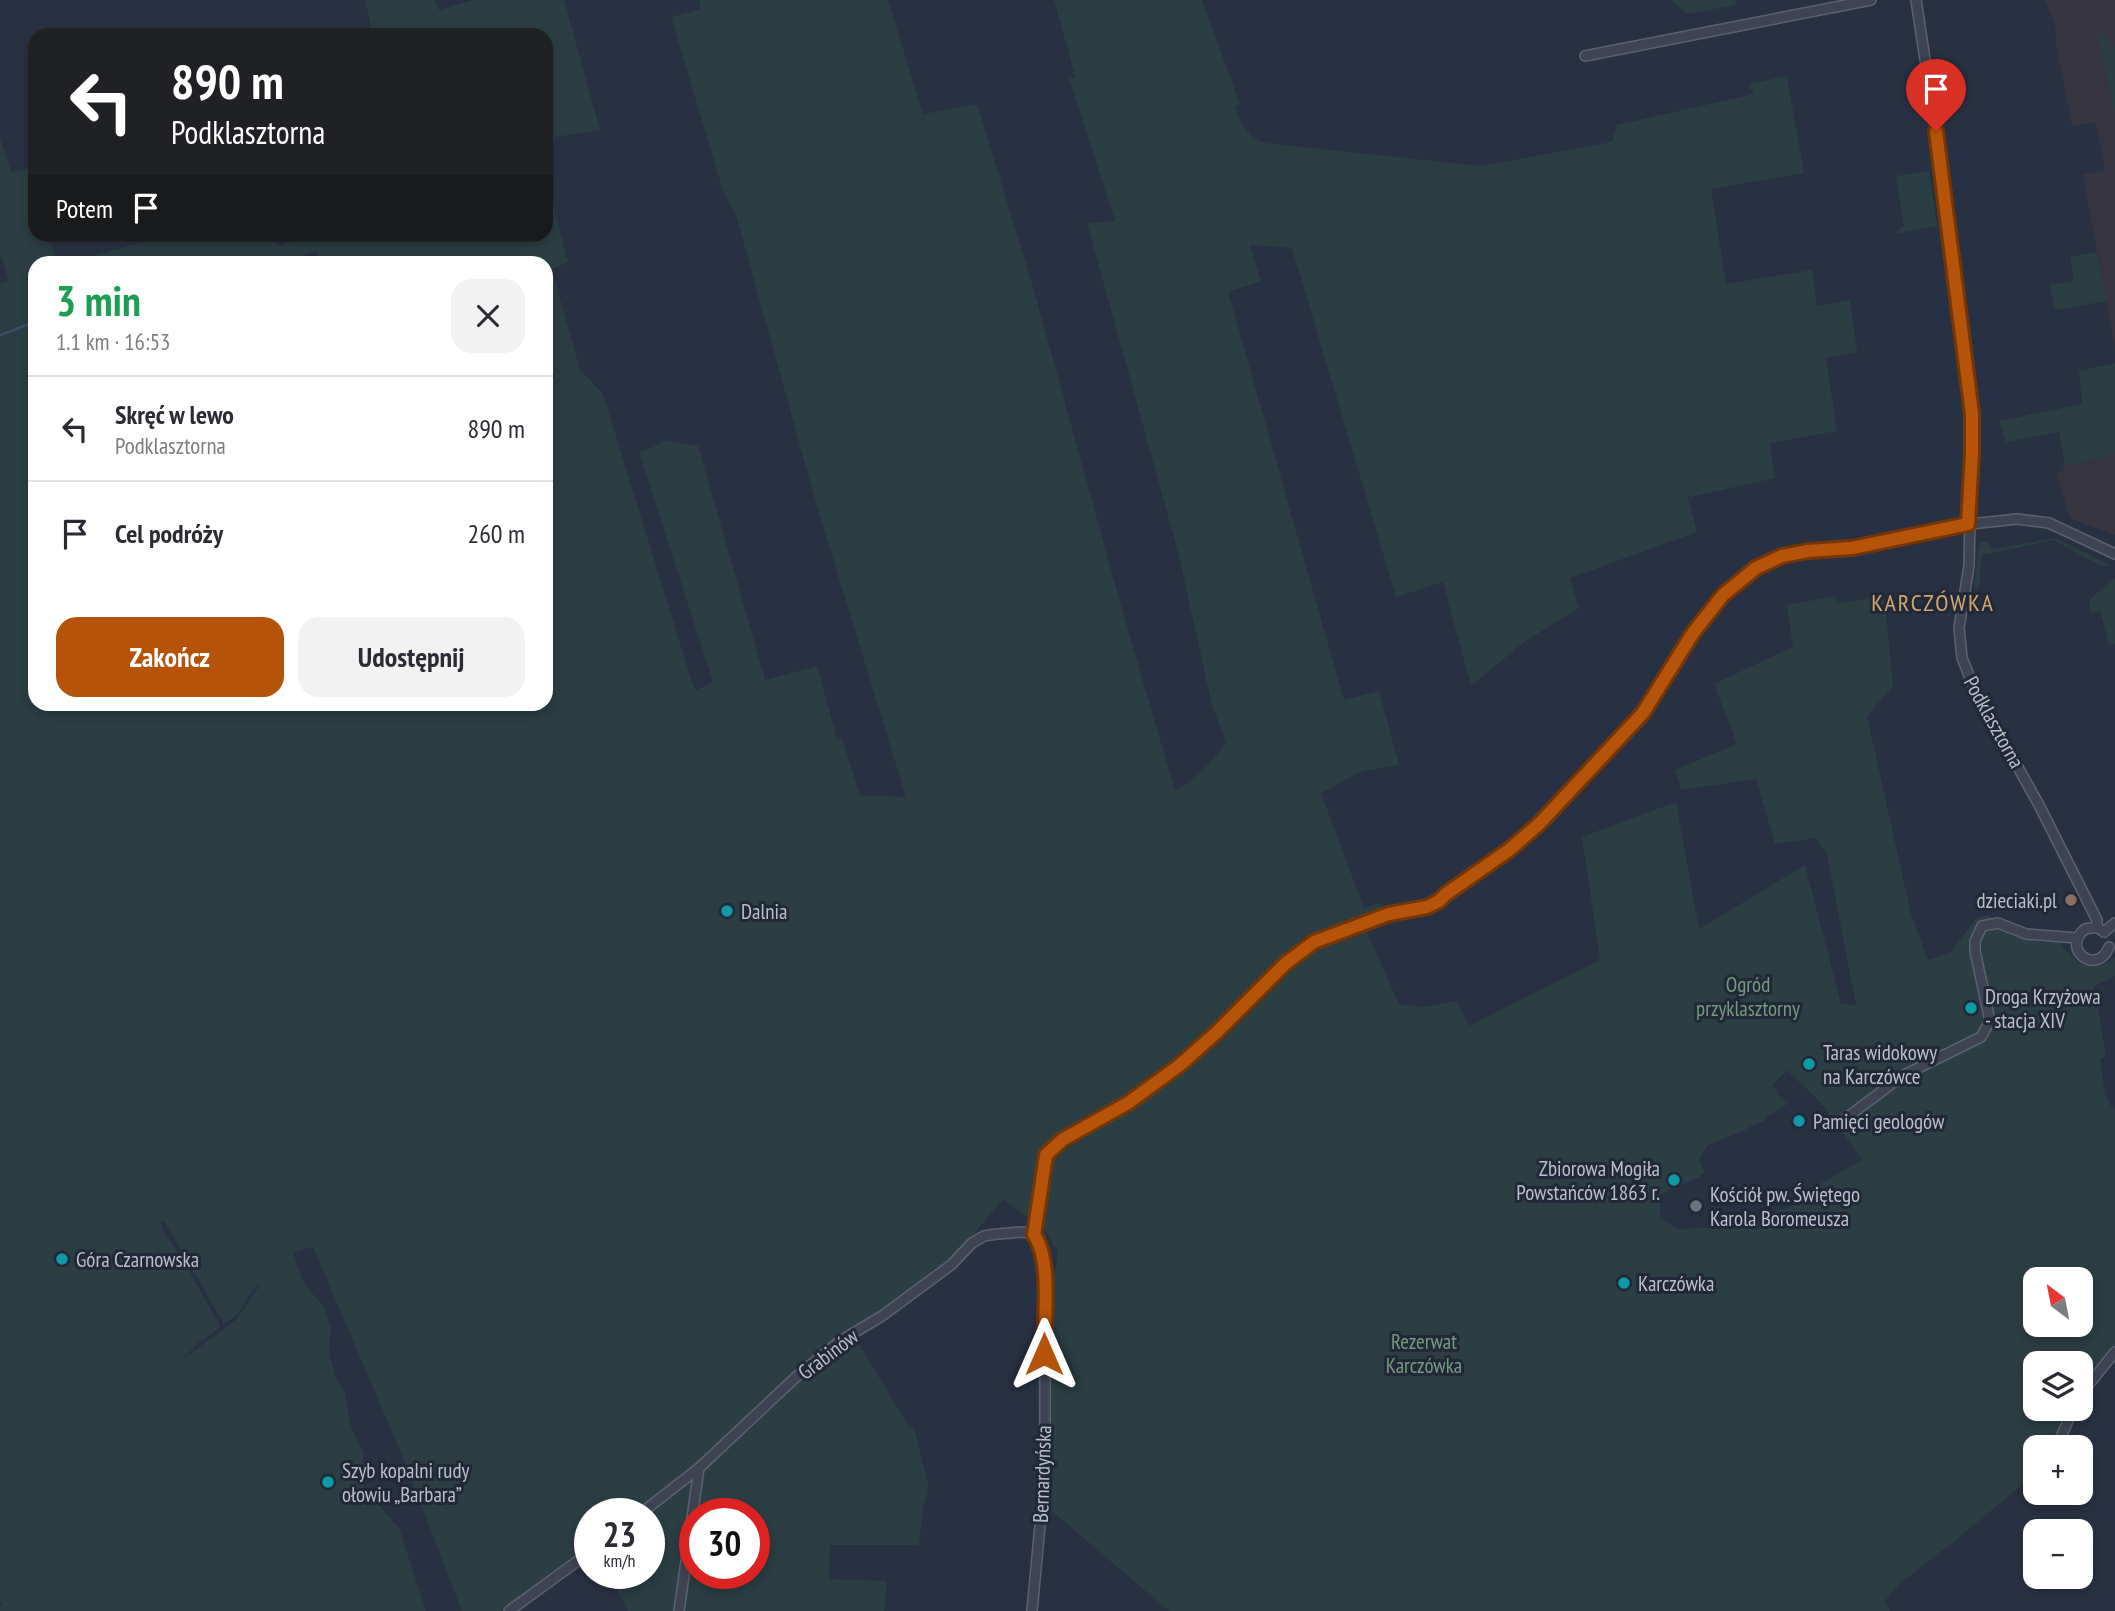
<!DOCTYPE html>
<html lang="pl">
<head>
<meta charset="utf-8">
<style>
	body { margin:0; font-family:"PT Sans Narrow",sans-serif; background:#f2f2f3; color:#2b2b33; height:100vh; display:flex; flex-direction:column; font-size:26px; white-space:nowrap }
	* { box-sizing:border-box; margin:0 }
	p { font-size:23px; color:#7c7c81 }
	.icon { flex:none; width:38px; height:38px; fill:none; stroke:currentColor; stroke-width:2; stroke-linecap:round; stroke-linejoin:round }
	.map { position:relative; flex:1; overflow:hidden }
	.drawer { position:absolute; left:28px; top:256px; width:525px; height:455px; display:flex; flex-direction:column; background:#fff; border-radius:21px; box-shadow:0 4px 10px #0003 }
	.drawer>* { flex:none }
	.banner { position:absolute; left:28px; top:28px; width:525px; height:214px; border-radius:21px; box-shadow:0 4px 10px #0003; background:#202124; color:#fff; overflow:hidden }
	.needle { width:46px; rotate:328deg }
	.fabs { position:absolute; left:2023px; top:1267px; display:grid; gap:14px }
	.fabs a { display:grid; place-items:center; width:70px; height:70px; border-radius:14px; background:#fff; box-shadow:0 4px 10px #0003; font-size:35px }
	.speed { position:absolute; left:574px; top:1498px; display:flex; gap:14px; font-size:35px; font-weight:700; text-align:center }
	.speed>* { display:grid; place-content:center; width:91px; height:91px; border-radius:50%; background:#fff; box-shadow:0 4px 10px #0003; line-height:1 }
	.speed small { font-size:18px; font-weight:400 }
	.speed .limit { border:10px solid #d22; background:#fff; color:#111 }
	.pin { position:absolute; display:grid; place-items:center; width:60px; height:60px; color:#fff; margin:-72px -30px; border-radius:50% 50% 50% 0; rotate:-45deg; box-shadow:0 0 7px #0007 }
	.pin .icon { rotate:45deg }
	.me { position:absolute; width:77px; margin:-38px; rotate:0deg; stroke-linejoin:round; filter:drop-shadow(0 0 5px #0008) }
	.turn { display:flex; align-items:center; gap:24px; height:147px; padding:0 28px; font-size:32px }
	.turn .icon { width:91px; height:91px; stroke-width:2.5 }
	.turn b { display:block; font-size:49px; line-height:60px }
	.then { display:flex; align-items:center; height:66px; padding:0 28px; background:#0003; gap:14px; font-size:26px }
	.round { display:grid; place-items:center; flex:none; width:74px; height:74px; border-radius:21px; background:#f2f2f3 }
	.headline { display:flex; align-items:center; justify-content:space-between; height:119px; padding:0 28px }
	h1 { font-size:42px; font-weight:700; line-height:52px; color:#1e9e55 }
	.button { display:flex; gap:14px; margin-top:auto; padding:14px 28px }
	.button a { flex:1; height:80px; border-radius:21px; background:#b45309; color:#fff; font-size:28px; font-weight:700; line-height:80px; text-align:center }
	.button a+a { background:#f2f2f3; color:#2b2b33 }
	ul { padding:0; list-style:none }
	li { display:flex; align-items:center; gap:21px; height:105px; padding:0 28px; border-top:2px solid #e1e1e2 }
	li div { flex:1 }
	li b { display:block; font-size:26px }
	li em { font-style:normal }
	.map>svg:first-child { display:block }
	.medical { fill:#383543 }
	.green { fill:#2a3e43; fill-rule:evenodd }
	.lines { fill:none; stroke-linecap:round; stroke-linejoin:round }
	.stream { stroke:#3f4d6b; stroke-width:2.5 }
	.street-casing { stroke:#5b6170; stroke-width:12 }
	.street { stroke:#3d4352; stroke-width:9 }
	.route-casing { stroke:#753606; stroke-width:18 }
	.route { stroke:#b45309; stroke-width:12 }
	.education-dot { fill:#8d6e63; stroke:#212838; stroke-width:2.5 }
	.culture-dot { fill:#0f9aa8; stroke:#212838; stroke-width:2.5 }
	.worship-dot { fill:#6b7280; stroke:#212838; stroke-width:2.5 }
	.labels { text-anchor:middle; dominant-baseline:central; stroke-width:6; stroke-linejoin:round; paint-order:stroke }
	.street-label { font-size:21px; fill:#babfcc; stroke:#212838 }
	.poi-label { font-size:21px; fill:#babfcc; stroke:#212838; text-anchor:start }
	.park-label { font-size:21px; fill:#729c80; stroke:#212838 }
	.quarter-label { font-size:24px; letter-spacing:2px; fill:#d3a56e; stroke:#212838 }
</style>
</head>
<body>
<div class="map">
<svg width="2115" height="1611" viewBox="0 0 2115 1611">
	<rect width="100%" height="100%" fill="#283143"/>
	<!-- medical -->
	<g class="medical">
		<polygon points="2045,0 2115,0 2115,347 2083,175 2105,170 2096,122 2072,126 2055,38 2057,37 2055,25"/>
		<polygon points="2115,455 2115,535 2070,518 2056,473 2064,471 2063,465"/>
	</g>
	<!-- green -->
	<g class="green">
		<polygon points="365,0 434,0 439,10 473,0 564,0 600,130 555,137 550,140 546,126 546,35 373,35"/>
		<path d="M699,0H888L923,114L977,104L1033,287L1120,602L1175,791C1197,778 1212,763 1226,742L1212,705L1178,552L1087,223L1115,221L1069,78L1076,79L1054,0H1202L1240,104L1235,107C1242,124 1246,137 1265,143L1481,166L1612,142L1617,125L1754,94L1749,84L1787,76L1804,173L1711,189L1726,284L1812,270L1817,306L1850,300L1857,352L1826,358L1837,431L1770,443L1775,478L1691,497L1687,495L1697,532L1570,578L1579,608L1524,642L1471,686L1443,582L1396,597L1292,248L1250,245L1261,281L1228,292L1344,700L1379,691L1399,765L1363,771L1321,793L1364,908L1379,903L1382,909L1362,919L1315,937L1180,1058L1119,1105L1093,1120L1101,1123L1133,1103L1285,968L1315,944L1364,925L1399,1004L1423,1007L1457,1001L1469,1026L1600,960L1582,837L1676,802L1699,929L1805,865L1841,1004L1856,1005L1827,854L1816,838L1775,844L1756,779L1681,790L1675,770L1737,744L1714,684L1793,647L1787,605L1835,596L1837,603L1882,597L1885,602L1893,686L1867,716L1911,914L1928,960L1951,952L1977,917L1991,916L1992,919L1979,924L1985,929C2002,923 2014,938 2030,941C2040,942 2051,942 2060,943C2077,965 2088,973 2114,959L2115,960V976L2094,986L2106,1056L2100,1059L2105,1094L2115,1113V1348L2081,1398V1363H2035V1409H2076L2061,1447H2035V1474L1956,1540L1898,1585L1885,1601L1890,1611H1169L1039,1500L1036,1281L1055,1271L1058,1252L1045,1230L1003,1199L951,1261L881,1311L736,1429L691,1470L633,1514H590V1548L503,1611H462L399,1448L313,1247L293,1252L304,1284L324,1307L331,1328L329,1352L335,1376L345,1393L351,1427L363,1452L364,1488L399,1528L426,1611H0V1606H2L0,1601V284L9,281L0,253V138L11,172L28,168L35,189V234L49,235L57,262H35V704H546V262H321L317,251L277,262H71L139,243L137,235H273L278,246L315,234H546V178L568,262L552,269L580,370L603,394L691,679L696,690L713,682L639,452L654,447L664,440L698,446L765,680L817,666L837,739L842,738L860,795L906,797L816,503L736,215L724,194L671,17L701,9ZM1787,1070L1822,1104L1862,1160L1806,1192L1807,1194L1801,1197L1803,1202L1730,1227L1677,1229L1660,1217V1194L1700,1177V1175L1705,1172L1699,1160L1707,1146L1751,1127L1752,1124L1753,1126L1765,1120V1118L1789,1103L1777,1094L1779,1092L1773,1085ZM164,1221L224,1324L239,1313L252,1290L260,1285L237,1319L183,1359L198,1343L220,1328L219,1322C205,1302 196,1281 183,1260C175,1248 166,1237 160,1223ZM2035,1279H2081V1325H2035Z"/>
		<polygon points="1671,0 1735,0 1736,5 1687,14"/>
		<polygon points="2097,29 2115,47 2115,113"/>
		<polygon points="1929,171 1937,226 1894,234 1904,226 1896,176"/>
		<polygon points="2097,252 2107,301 2055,310 2050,285 2074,281 2070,257"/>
		<polygon points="2115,363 2115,455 2065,465 2059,432 2006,442 1999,421 2082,404 2079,371"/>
		<polygon points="2055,538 2110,565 2103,567 2054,540 1982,555 1979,588 1974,588 1978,549 1981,542 1987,542 1994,549"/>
		<polygon points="2115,578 2115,644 2109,645 2100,611 2091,613 2089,600"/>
		<polygon points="854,1336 909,1427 914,1428 929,1488 923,1509 919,1545 830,1545 829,1579 887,1581 884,1611 682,1611 695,1521 695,1573 754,1573 754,1514 696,1514 701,1470 795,1381"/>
		<polygon points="692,1479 676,1611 628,1611 608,1573 649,1573 649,1514 645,1514 689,1480"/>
	</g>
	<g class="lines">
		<!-- stream -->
		<polyline class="stream" points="0,335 35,322"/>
		<defs>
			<g id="street">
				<polyline points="1916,0 1941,165 1972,414 1969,566 1959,628 1962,658 1974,688 2039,805 2097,920 2097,927"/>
				<polyline points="1585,56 1871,0"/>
				<path d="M2104,932L2097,927L2085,929C2060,949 2097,977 2109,947"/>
				<polyline points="2104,932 2115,923"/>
				<polyline points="1837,1125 1902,1076 1981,1037 1990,1021 1975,951 1975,941 1982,926 1998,923 2026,934 2077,938"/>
				<polyline points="2081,1394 2115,1352"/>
				<polyline points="2059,1442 2073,1409"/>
				<polyline points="640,1514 699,1468 796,1377 840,1341 882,1316 951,1265 972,1243 984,1236 997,1234 1023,1232 1034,1235"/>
				<polyline points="509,1611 590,1552"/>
				<polyline points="679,1611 699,1468"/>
				<polyline points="1032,1611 1045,1472 1045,1262 1042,1245 1034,1235 1047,1155 1062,1140 1127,1103 1180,1065 1217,1033 1286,963 1314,942 1389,914 1427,907 1439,901 1446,894 1509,850 1540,823 1643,713 1693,633 1723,595 1744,576 1767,562 1782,556 1808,551 1852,548 1961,525 2017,519 2049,523 2115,554"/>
			</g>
		</defs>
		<!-- street casing -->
		<use href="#street" class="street-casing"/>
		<!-- street -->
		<use href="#street" class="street"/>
	</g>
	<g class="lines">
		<defs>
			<path id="route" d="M1044,1354C1044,1322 1052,1259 1034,1235L1046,1155L1062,1140L1128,1103L1180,1065L1217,1032L1286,963L1314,942L1389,914L1427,907L1439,901L1446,894L1509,850L1540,823L1643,713L1693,633L1723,595L1756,568L1782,556L1808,551L1852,548L1968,524L1972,453V414L1936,131"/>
		</defs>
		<!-- route casing -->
		<use href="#route" class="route-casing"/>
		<!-- route -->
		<use href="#route" class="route"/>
	</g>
	<!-- markers -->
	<circle class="education-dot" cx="2071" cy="900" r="7"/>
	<g class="culture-dot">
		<circle cx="727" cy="911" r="7"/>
		<circle cx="1971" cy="1008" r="7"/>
		<circle cx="1809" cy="1064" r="7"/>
		<circle cx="1799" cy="1121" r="7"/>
		<circle cx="1674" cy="1180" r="7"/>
		<circle cx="62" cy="1259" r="7"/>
		<circle cx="1624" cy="1283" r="7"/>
		<circle cx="328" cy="1482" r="7"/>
	</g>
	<circle class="worship-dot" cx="1696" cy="1206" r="7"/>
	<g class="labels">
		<!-- street labels -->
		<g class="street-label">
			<text transform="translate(1994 722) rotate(61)">Podklasztorna</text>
			<text transform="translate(828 1354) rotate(-37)">Grabinów</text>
			<text transform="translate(1042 1474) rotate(-88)">Bernardyńska</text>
		</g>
		<!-- poi labels -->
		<g class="poi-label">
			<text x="2057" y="900" text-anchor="end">dzieciaki.pl</text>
			<text x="741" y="911">Dalnia</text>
			<text x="1985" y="996">Droga Krzyżowa<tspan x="1985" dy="24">- stacja XIV</tspan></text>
			<text x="1823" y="1052">Taras widokowy<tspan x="1823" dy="24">na Karczówce</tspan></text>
			<text x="1813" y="1121">Pamięci geologów</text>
			<text x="1660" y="1168" text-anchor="end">Zbiorowa Mogiła<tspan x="1660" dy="24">Powstańców 1863 r.</tspan></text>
			<text x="1710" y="1194">Kościół pw. Świętego<tspan x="1710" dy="24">Karola Boromeusza</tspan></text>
			<text x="76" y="1259">Góra Czarnowska</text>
			<text x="1638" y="1283">Karczówka</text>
			<text x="342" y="1470">Szyb kopalni rudy<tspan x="342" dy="24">ołowiu „Barbara”</tspan></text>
		</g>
		<!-- park labels -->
		<g class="park-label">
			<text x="1748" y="984">Ogród<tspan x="1748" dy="24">przyklasztorny</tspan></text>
			<text x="1424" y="1341">Rezerwat<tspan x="1424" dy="24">Karczówka</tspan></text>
		</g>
		<!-- quarter labels -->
		<g class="quarter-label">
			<text x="1933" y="602">KARCZÓWKA</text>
		</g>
	</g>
</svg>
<div class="fabs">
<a><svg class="needle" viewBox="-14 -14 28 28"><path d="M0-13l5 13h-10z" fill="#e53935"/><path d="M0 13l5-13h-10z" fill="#7c7c81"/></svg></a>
<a><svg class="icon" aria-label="layers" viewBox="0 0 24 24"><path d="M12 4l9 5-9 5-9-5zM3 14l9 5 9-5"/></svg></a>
<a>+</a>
<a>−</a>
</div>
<div class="speed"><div>23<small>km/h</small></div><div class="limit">30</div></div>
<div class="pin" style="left:1936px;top:131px;background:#d93025"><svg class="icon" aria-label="arrive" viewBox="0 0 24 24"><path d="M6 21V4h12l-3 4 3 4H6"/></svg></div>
<svg class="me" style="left:1044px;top:1354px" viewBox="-20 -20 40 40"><path d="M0-17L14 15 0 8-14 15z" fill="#b45309" stroke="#fff" stroke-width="4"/></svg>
<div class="banner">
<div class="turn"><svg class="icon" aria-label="left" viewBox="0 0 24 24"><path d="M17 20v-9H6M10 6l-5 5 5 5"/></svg><div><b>890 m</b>Podklasztorna</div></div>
<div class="then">Potem<svg class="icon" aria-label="arrive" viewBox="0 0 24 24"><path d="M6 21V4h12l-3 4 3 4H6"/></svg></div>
</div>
<section class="drawer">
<div class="headline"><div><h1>3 min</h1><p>1.1 km · 16:53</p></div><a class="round"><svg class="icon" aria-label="close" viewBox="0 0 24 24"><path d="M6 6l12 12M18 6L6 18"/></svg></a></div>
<ul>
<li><svg class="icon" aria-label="left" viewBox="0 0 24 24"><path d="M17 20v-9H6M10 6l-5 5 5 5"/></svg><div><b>Skręć w lewo</b><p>Podklasztorna</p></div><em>890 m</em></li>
<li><svg class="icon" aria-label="arrive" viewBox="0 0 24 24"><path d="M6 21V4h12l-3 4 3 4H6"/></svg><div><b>Cel podróży</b></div><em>260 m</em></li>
</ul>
<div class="button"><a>Zakończ</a><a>Udostępnij</a></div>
</section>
</div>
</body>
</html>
